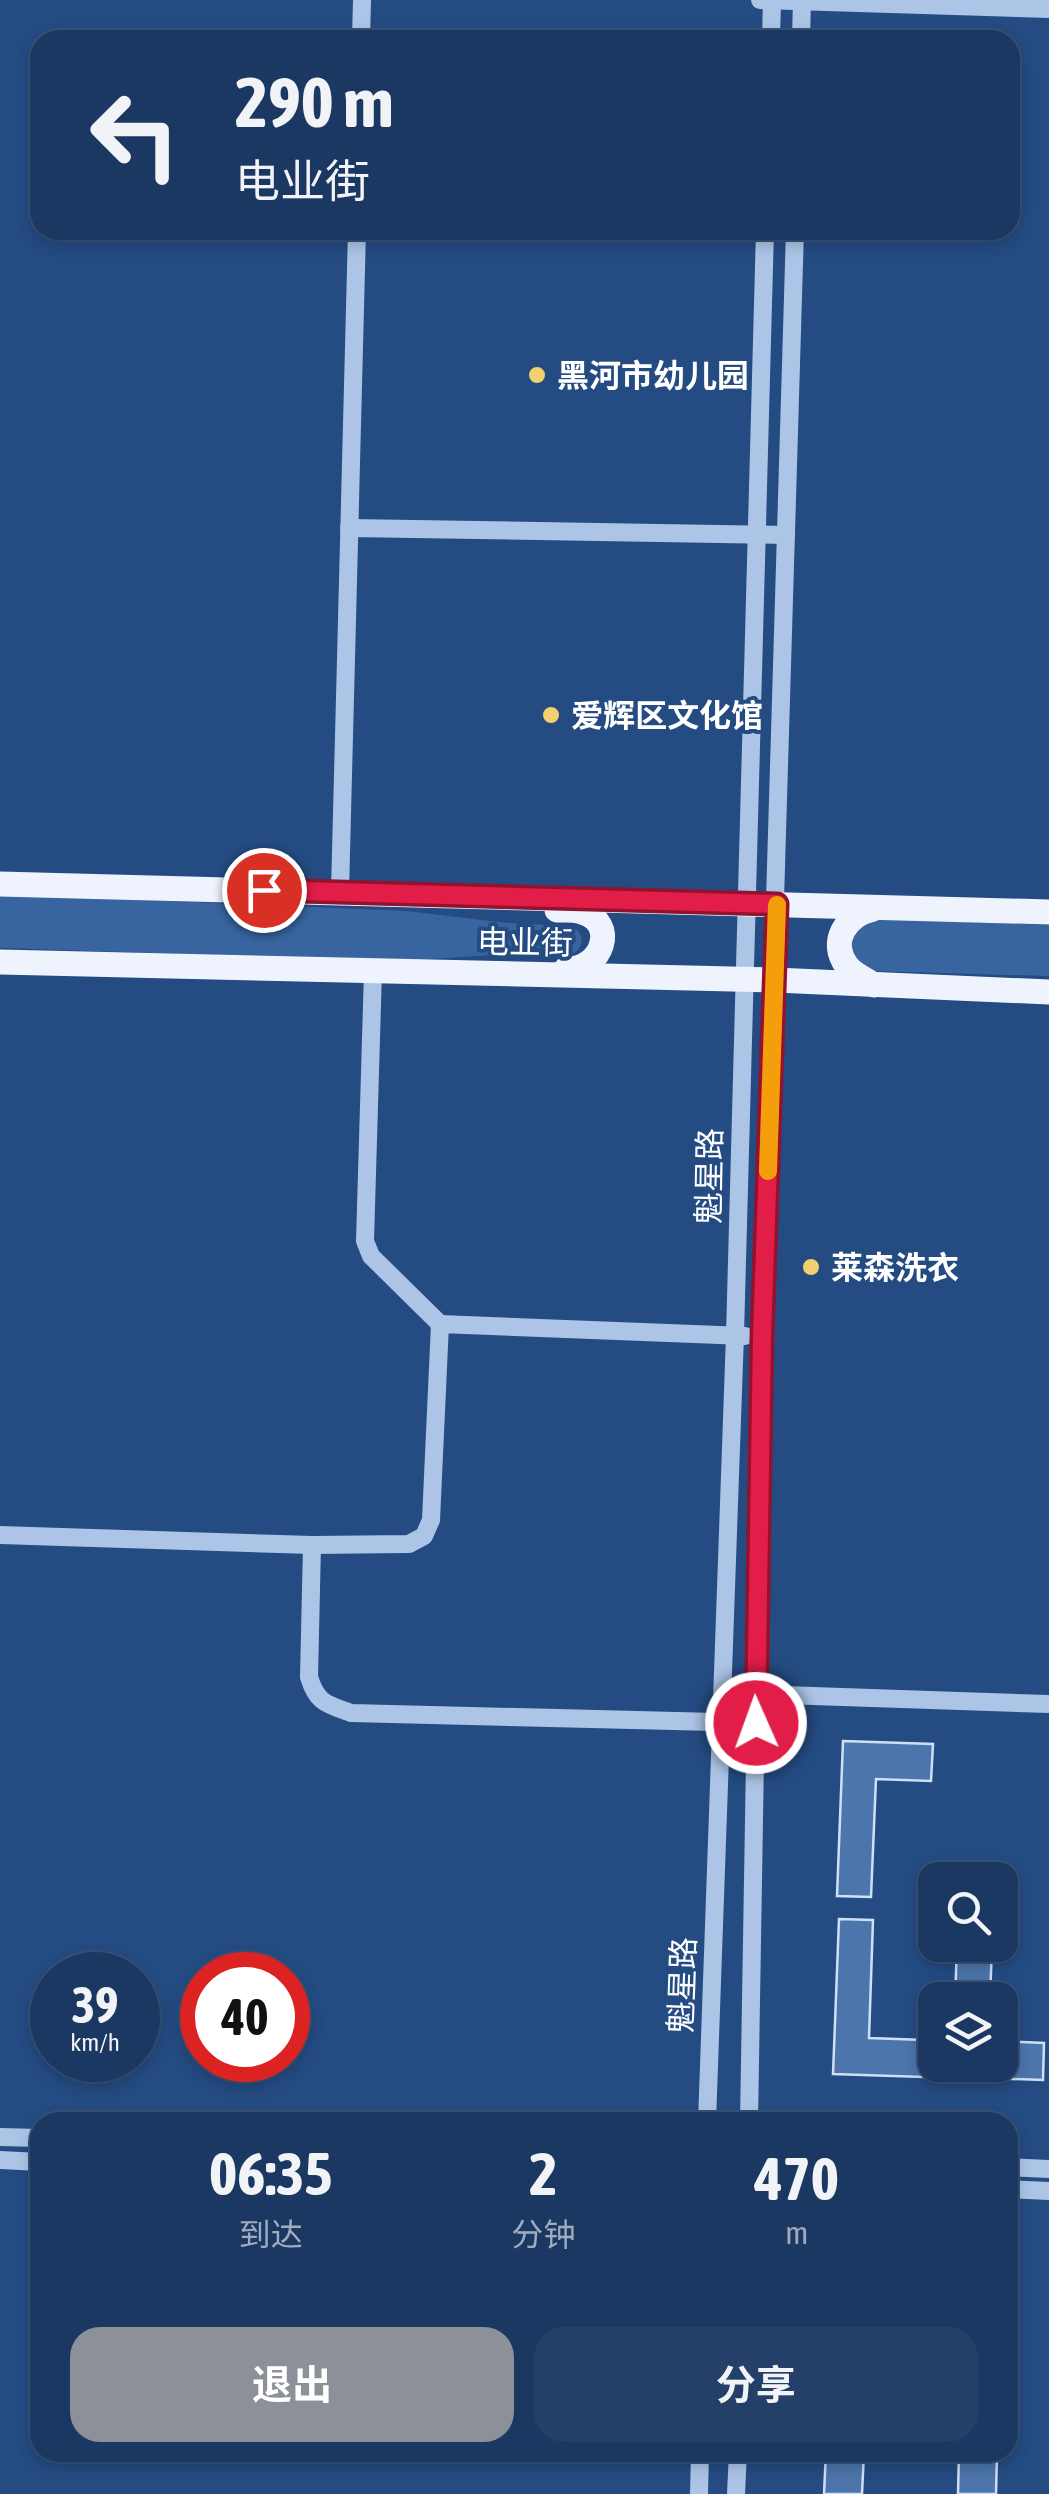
<!DOCTYPE html>
<html lang="zh">
<head>
<meta charset="utf-8">
<style>
	body { margin:0; font-family:"Asap Condensed","Noto Sans SC",sans-serif; background:#243f68; color:#f1f3f6; height:100vh; display:flex; flex-direction:column; font-size:38px; white-space:nowrap }
	* { box-sizing:border-box; margin:0 }
	p { font-size:32px; color:#a0acbe }
	.icon { flex:none; width:55px; height:55px; fill:none; stroke:currentColor; stroke-width:2; stroke-linecap:round; stroke-linejoin:round }
	.map { position:relative; flex:1; overflow:hidden }
	.details { position:absolute; left:30px; top:2112px; width:988px; height:350px; display:flex; flex-direction:column; background:#1b3862; border-radius:30px; box-shadow:0 5px 15px #0003,0 0 0 2px #395277 }
	.details>* { flex:none }
	.banner { position:absolute; left:30px; top:30px; width:990px; height:210px; border-radius:30px; box-shadow:0 5px 15px #0003,0 0 0 2px #395277; background:#1b3862; color:#f1f3f6; overflow:hidden }
	.buttons { position:absolute; left:918px; top:1862px; display:grid; gap:20px }
	.buttons a { display:grid; place-items:center; width:100px; height:100px; border-radius:20px; background:#1b3862; box-shadow:0 5px 15px #0003,0 0 0 2px #395277; font-size:50px }
	.speed { position:absolute; left:30px; top:1952px; display:flex; gap:20px; font-size:50px; font-weight:700; text-align:center }
	.speed>* { display:grid; place-content:center; width:130px; height:130px; border-radius:50%; background:#1b3862; box-shadow:0 5px 15px #0003,0 0 0 2px #395277; line-height:1 }
	.speed small { font-size:25px; font-weight:400 }
	.speed .limit { border:15px solid #d22; background:#fff; color:#111 }
	.pin { position:absolute; display:grid; place-items:center; width:85px; height:85px; color:#fff; margin:-42px; border:5px solid #fff; border-radius:50%; box-shadow:0 2px 10px #0007 }
	.me { position:absolute; width:110px; margin:-55px; rotate:358deg; stroke-linejoin:round; filter:drop-shadow(0 0 8px #0008) }
	.turn { display:flex; align-items:center; gap:35px; height:210px; padding:0 40px; font-size:45px }
	.turn .icon { width:130px; height:130px; stroke-width:2.5 }
	.turn b { display:block; font-size:70px; line-height:85px }
	.eta { display:flex; justify-content:space-evenly; align-items:center; height:170px; text-align:center }
	.eta b { font-size:60px; font-weight:700; line-height:70px }
	.action { display:flex; gap:20px; margin-top:auto; padding:20px 40px }
	.action a { flex:1; height:115px; border-radius:30px; background:#8c9099; color:#fff; font-size:40px; font-weight:700; line-height:115px; text-align:center }
	.action a+a { background:#243f68; color:#f1f3f6 }
	.map>svg:first-child { display:block }
	.green { fill:#3864a0 }
	.building { fill:#4c75ab; stroke:#cfe0f6; stroke-width:2.5 }
	.lines { fill:none; stroke-linecap:round; stroke-linejoin:round }
	.minor { stroke:#acc5e7; stroke-width:18 }
	.major { stroke:#eef3fd; stroke-width:25 }
	.route-casing { stroke:#92132f; stroke-width:25 }
	.route { stroke:#e11d48; stroke-width:18 }
	.slow { stroke:#f59e0b; stroke-width:18 }
	.poi-dot { fill:#f2cf6f; stroke:#244b82; stroke-width:4 }
	.labels { text-anchor:middle; dominant-baseline:central; stroke-width:8; stroke-linejoin:round; paint-order:stroke }
	.poi-label { font-size:32px; font-weight:bold; fill:#fff; stroke:#244b82; text-anchor:start }
	.street-label { font-size:32px; fill:#fff; stroke:#244b82 }
</style>
</head>
<body>
<div class="map">
<svg width="1049" height="2494" viewBox="0 0 1049 2494">
	<rect width="100%" height="100%" fill="#244b82"/>
	<!-- green -->
	<g class="green">
		<path d="M0,894L407,911L507,923L572,926C585,934 585,949 570,955L507,954L402,961L0,948Z"/>
		<path d="M876,919L1049,925V976L870,971L851,959C849,930 849,931 876,919Z"/>
	</g>
	<!-- building -->
	<g class="building">
		<polygon points="843,1741 933,1744 931,1781 876,1779 871,1897 837,1896"/>
		<polygon points="839,1919 873,1920 869,2038 925,2040 923,2077 833,2074"/>
		<polygon points="957,1945 992,1945 990,2000 955,2000"/>
		<polygon points="1000,2041 1044,2043 1043,2080 953,2077 953,2065 1000,2065"/>
		<polygon points="826,2452 864,2452 862,2494 824,2494"/>
		<polygon points="959,2452 997,2452 996,2494 958,2494"/>
	</g>
	<g class="lines">
		<!-- minor -->
		<g class="minor">
			<polyline points="760,0 1049,9"/>
			<polyline points="361,40 362,0"/>
			<polyline points="771,40 772,0"/>
			<polyline points="801,40 802,0"/>
			<polyline points="349,528 786,535"/>
			<polyline points="340,892 357,230"/>
			<polyline points="373,971 365,1241 371,1256 440,1324"/>
			<polyline points="0,1535 312,1545 409,1544 424,1536 431,1520 440,1324 745,1336"/>
			<path d="M312,1545L309,1677C317,1703 326,1704 351,1713L756,1723"/>
			<polyline points="754,1694 1049,1704"/>
			<polyline points="707,2122 735,1335 765,230"/>
			<polyline points="749,2122 762,1336 795,230"/>
			<polyline points="0,2137 40,2138"/>
			<polyline points="0,2160 40,2162"/>
			<polyline points="1008,2167 1049,2169"/>
			<polyline points="1008,2189 1049,2191"/>
			<polyline points="699,2494 700,2452"/>
			<polyline points="736,2494 738,2452"/>
		</g>
		<!-- major -->
		<g class="major">
			<polyline points="0,884 1049,912"/>
			<path d="M873,909C847,915 828,941 847,966C853,974 865,979 874,985"/>
			<path d="M557,910C565,910 574,909 582,912C618,923 603,970 566,969"/>
			<polyline points="0,962 775,980 1049,992"/>
		</g>
	</g>
	<g class="lines">
		<defs>
			<polyline id="route" points="264,890 777,904 762,1336 756,1723"/>
		</defs>
		<!-- route casing -->
		<use href="#route" class="route-casing"/>
		<!-- route -->
		<use href="#route" class="route"/>
		<!-- slow -->
		<polyline class="slow" points="768,1171 777,905"/>
	</g>
	<!-- markers -->
	<g class="poi-dot">
		<circle cx="537" cy="375" r="10"/>
		<circle cx="551" cy="715" r="10"/>
		<circle cx="811" cy="1267" r="10"/>
	</g>
	<g class="labels">
		<!-- poi labels -->
		<g class="poi-label">
			<text x="557" y="375">黑河市幼儿园</text>
			<text x="571" y="715">爱辉区文化馆</text>
			<text x="831" y="1267">莱森洗衣</text>
		</g>
		<!-- street labels -->
		<g class="street-label">
			<text transform="translate(525 942) rotate(1)">电业街</text>
			<text transform="translate(709 1176) rotate(-89)">魁星路</text>
			<text transform="translate(682 1985) rotate(-88)">魁星路</text>
		</g>
	</g>
</svg>
<div class="buttons">
<a><svg class="icon" aria-label="search" viewBox="0 0 24 24"><circle cx="10" cy="10" r="6"/><path d="M15 15l6 6"/></svg></a>
<a><svg class="icon" aria-label="layers" viewBox="0 0 24 24"><path d="M12 4l9 5-9 5-9-5zM3 14l9 5 9-5"/></svg></a>
</div>
<div class="speed"><div>39<small>km/h</small></div><div class="limit">40</div></div>
<div class="pin" style="left:264px;top:890px;background:#d93025"><svg class="icon" aria-label="arrive" viewBox="0 0 24 24"><path d="M6 21V4h12l-3 4 3 4H6"/></svg></div>
<svg class="me" style="left:756px;top:1723px" viewBox="-20 -20 40 40"><circle r="17" fill="#e11d48" stroke="#fff" stroke-width="3"/><path d="M0-11L8 9 0 5-8 9z" fill="#fff"/></svg>
<div class="banner">
<div class="turn"><svg class="icon" aria-label="left" viewBox="0 0 24 24"><path d="M17 20v-9H6M10 6l-5 5 5 5"/></svg><div><b>290 m</b>电业街</div></div>
</div>
<section class="details">
<div class="eta">
<div><b>06:35</b><p>到达</p></div>
<div><b>2</b><p>分钟</p></div>
<div><b>470</b><p>m</p></div>
</div>
<div class="action"><a>退出</a><a>分享</a></div>
</section>
</div>
</body>
</html>
